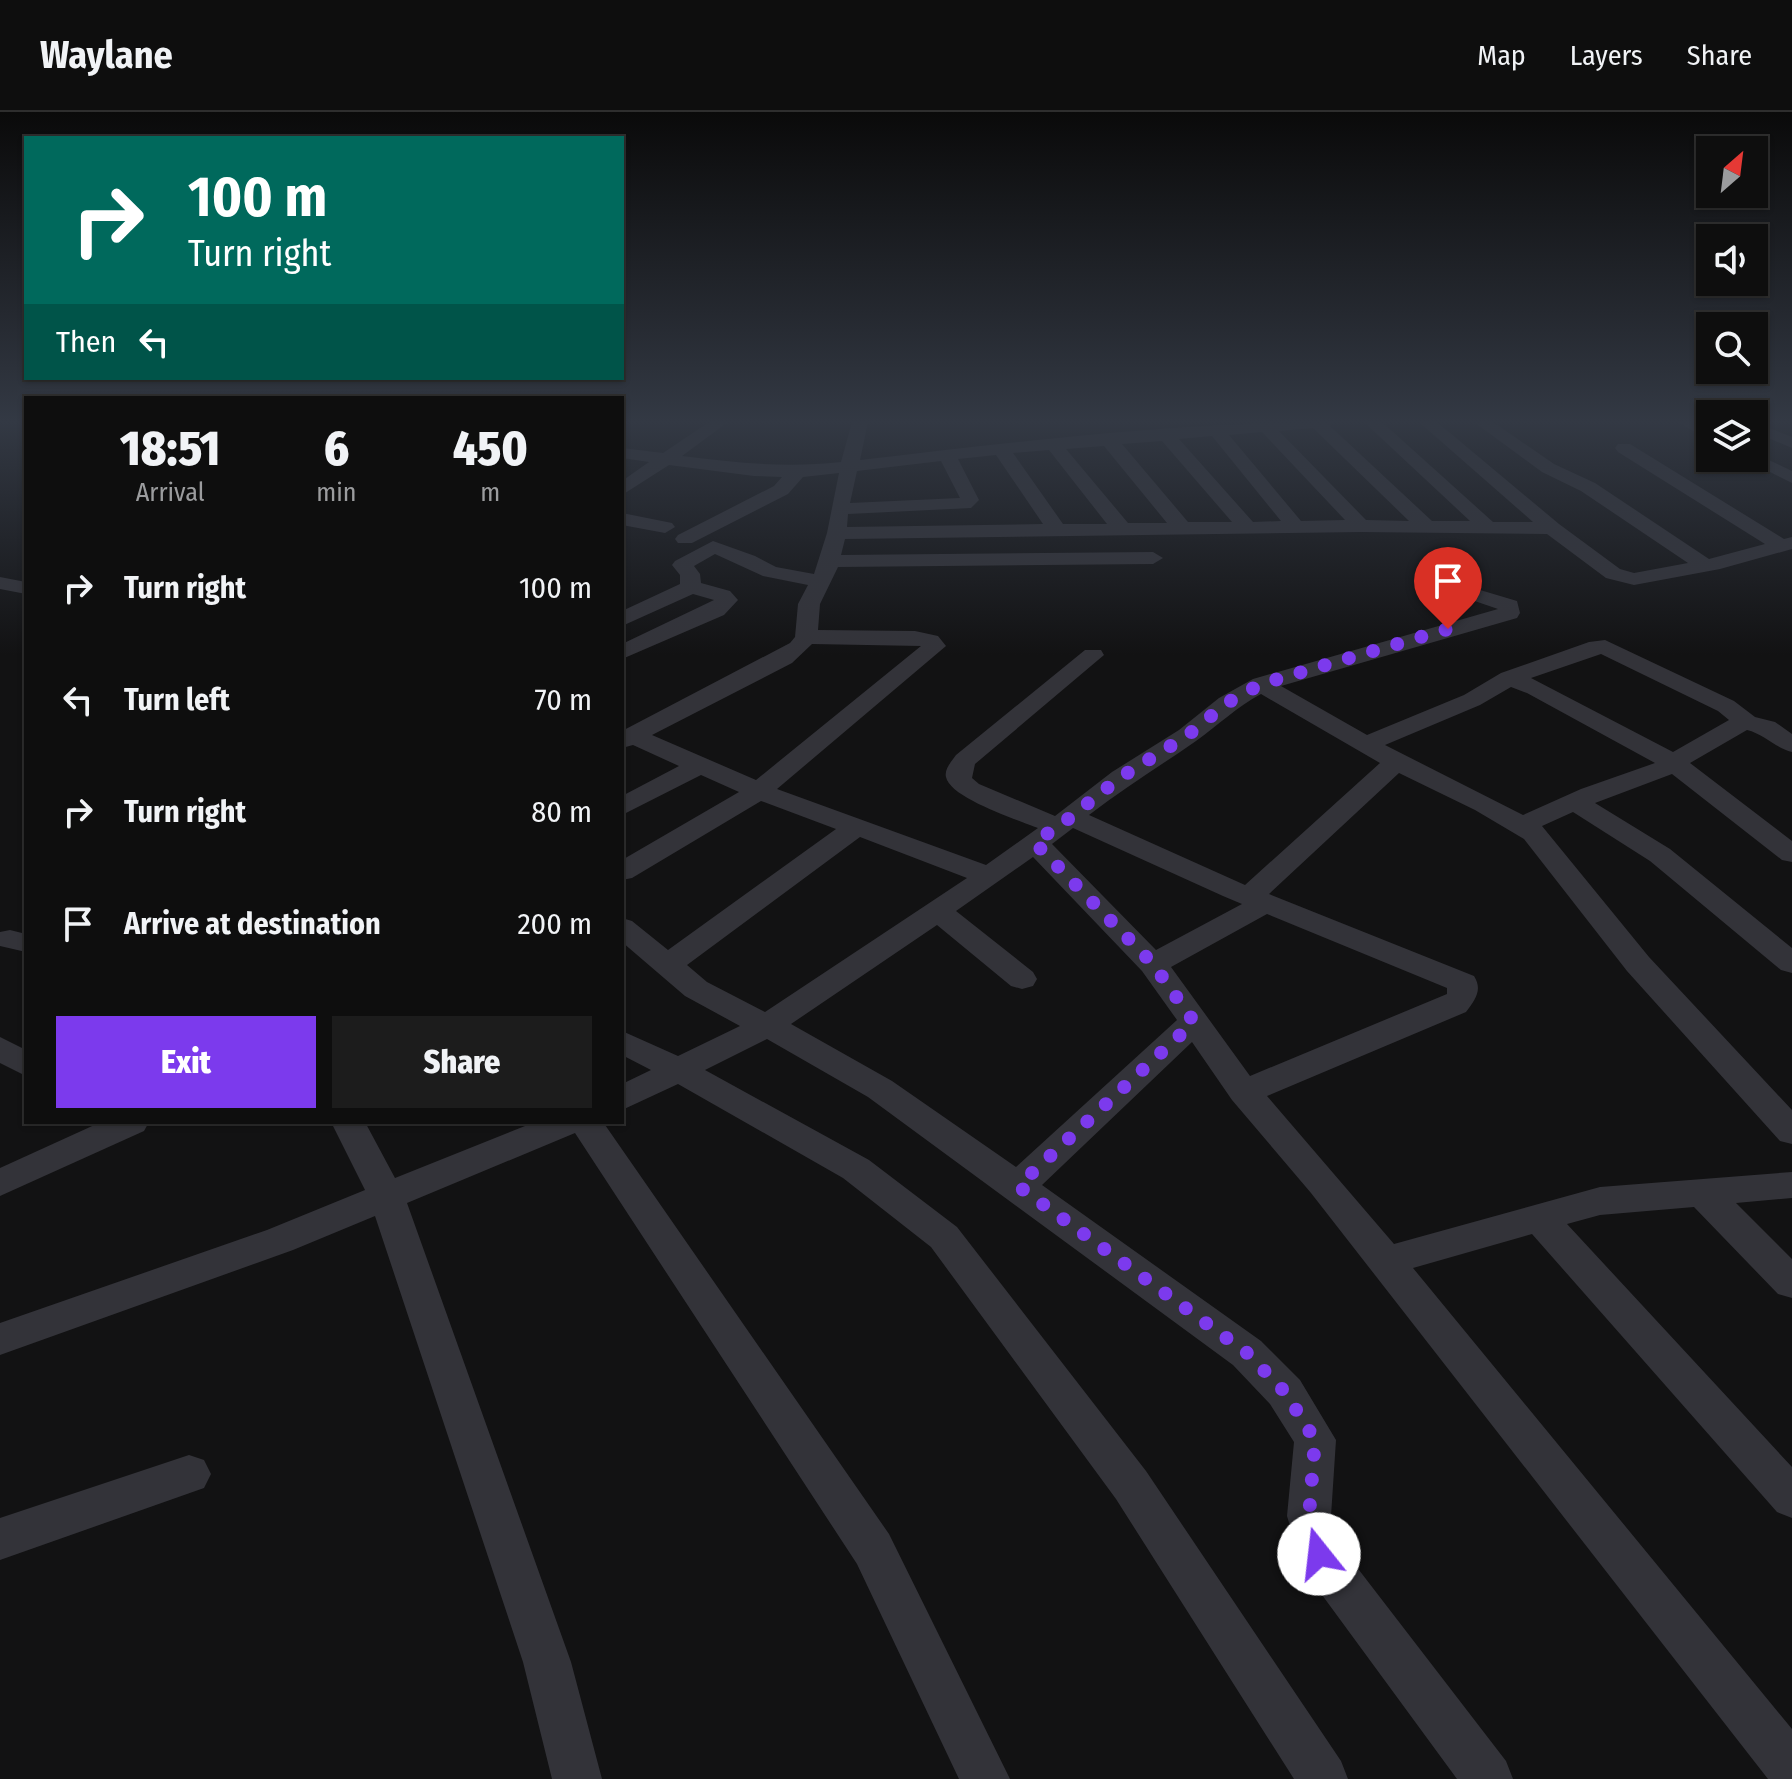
<!DOCTYPE html>
<html lang="en">
<head>
<meta charset="utf-8">
<style>
	body { margin:0; font-family:"Fira Sans Condensed",sans-serif; background:#1c1c1c; color:#f1f3f6; height:100vh; display:flex; flex-direction:column; font-size:30px; white-space:nowrap }
	* { box-sizing:border-box; margin:0 }
	p { font-size:26px; color:#9b9c9e }
	.icon { flex:none; width:44px; height:44px; fill:none; stroke:currentColor; stroke-width:2; stroke-linecap:round; stroke-linejoin:round }
	.map { position:relative; flex:1; overflow:hidden }
	.details { position:absolute; left:24px; top:284px; width:600px; height:728px; display:flex; flex-direction:column; background:#0e0e0e; border-radius:0px; box-shadow:0 2px 6px #0004,0 0 0 2px #2e2e2e }
	.details>* { flex:none }
	.top-card { position:absolute; left:24px; top:24px; width:600px; height:244px; border-radius:0px; box-shadow:0 2px 6px #0004,0 0 0 2px #2e2e2e; background:#00695c; color:#fff; overflow:hidden }
	.needle { width:52px; rotate:28deg }
	.fabs { position:absolute; left:1696px; top:24px; display:grid; gap:16px }
	.fabs a { display:grid; place-items:center; width:72px; height:72px; border-radius:0px; background:#0e0e0e; box-shadow:0 2px 6px #0004,0 0 0 2px #2e2e2e; font-size:40px }
	.pin { position:absolute; display:grid; place-items:center; width:68px; height:68px; color:#fff; margin:-82px -34px; border-radius:50% 50% 50% 0; rotate:-45deg; box-shadow:0 0 8px #0007 }
	.pin .icon { rotate:45deg }
	.me { position:absolute; width:88px; margin:-44px; rotate:344deg; stroke-linejoin:round; filter:drop-shadow(0 0 6px #0008) }
	.turn { display:flex; align-items:center; gap:28px; height:168px; padding:0 32px; font-size:36px }
	.turn .icon { width:104px; height:104px; stroke-width:2.5 }
	.turn b { display:block; font-size:56px; line-height:68px }
	.then { display:flex; align-items:center; height:76px; padding:0 32px; background:#0003; gap:16px; font-size:30px }
	.eta { display:flex; justify-content:space-evenly; align-items:center; height:136px; text-align:center }
	.eta b { font-size:48px; font-weight:800; line-height:56px }
	.cta { display:flex; gap:16px; margin-top:auto; padding:16px 32px }
	.cta a { flex:1; height:92px; border-radius:0px; background:#7c3aed; color:#fff; font-size:32px; font-weight:800; line-height:92px; text-align:center }
	.cta a+a { background:#1c1c1c; color:#f1f3f6 }
	ul { padding:0; list-style:none }
	li { display:flex; align-items:center; gap:24px; height:112px; padding:0 32px }
	li div { flex:1 }
	li b { display:block; font-size:30px }
	li em { font-style:normal }
	header { display:flex; align-items:center; gap:48px; box-sizing:border-box; height:112px; padding:0 40px; background:#0e0e0e; border-bottom:2px solid #2e2e2e }
	header strong { font-size:38px }
	nav { display:flex; gap:44px; margin-inline-start:auto; font-size:28px }
	.map>svg:first-child { display:block }
	.lines { fill:none; stroke-linecap:round; stroke-linejoin:round }
	.minor { fill:#333339; fill-rule:evenodd }
	.route { stroke:#7c3aed; stroke-width:14; stroke-dasharray:0 25.2 }
</style>
</head>
<body>
<header>
<strong>Waylane</strong>
<nav><a>Map</a><a>Layers</a><a>Share</a></nav>
</header>
<div class="map">
<svg width="1792" height="1667" viewBox="0 0 1792 1667">
	<rect width="100%" height="100%" fill="#121213"/>
	<g class="lines">
		<!-- minor -->
		<g class="minor">
			<path d="M709,310H728L682,344C737,351 787,356 841,350L852,310H868L860,348C1016,330 1175,310 1332,310L1330,314L1432,409H1470L1364,310H1382L1493,410H1533L1419,310H1437L1559,412L1620,457L1634,461L1688,451L1581,379L1542,360L1474,310H1493L1554,352L1595,371L1709,447L1765,432L1618,340L1615,336L1618,332H1630L1784,427L1792,425V437L1720,457L1634,473L1606,466L1547,422L1361,420L845,427L841,443L1153,440L1163,446L1153,452L838,455L820,492L818,518L915,519L938,524L946,534L777,677L986,753L1038,716C1018,708 950,686 946,665C944,657 952,649 956,643L1085,538H1101L1104,543L975,652L972,666L979,672L1055,704L1112,660L1179,618L1219,586L1253,567L1498,497L1463,485L1459,481L1463,477L1470,475L1517,489L1520,501L1517,506L1281,574L1367,623L1464,583L1501,561L1589,530L1605,528L1734,589L1755,605L1775,610L1792,622V640C1775,636 1764,622 1747,618L1690,651L1792,729V750L1782,748L1672,662L1595,691L1670,737L1792,836V861L1781,858L1650,749L1573,700L1542,714L1649,845L1792,998V1032L1780,1029L1627,859L1524,727L1475,698L1399,661L1269,782L1474,864C1483,878 1475,888 1466,900L1267,984L1394,1132L1600,1075L1792,1060V1086L1736,1091L1792,1147V1186L1778,1182L1694,1095L1600,1103L1567,1112L1792,1355V1406L1777,1400L1532,1122L1413,1156L1792,1617V1667H1768L1311,1081L1232,988L1192,930L1042,1073L1261,1229L1300,1268L1336,1328L1331,1404L1339,1432L1506,1649L1513,1667H1457L1303,1457L1287,1404L1294,1330L1270,1292L1233,1253L868,985L767,927L705,958L869,1048L957,1115L1146,1359L1341,1649L1348,1667H1294L1116,1387L931,1135L843,1066L678,972L622,998V972L651,958L622,943V919L678,944L740,914L685,884L622,830V806L632,809L668,838L836,717L761,689L632,766L622,768V748L739,680L701,663L622,703V684L679,654L633,633L622,636V619L790,531L795,525L798,492L808,473L763,464L715,442L694,454L700,462L701,471L730,479L738,488L724,503L622,547V532L714,488L693,482L622,514V499L680,472V463L672,453L675,449L713,429L755,444L776,455L814,462L827,421L839,361L803,365L788,382L692,431H678L675,427L678,423L774,374L782,365L754,364L669,353L622,383V369L649,350L622,346V336L663,341ZM1313,316L1409,409L1366,408L1279,319ZM1262,320L1345,408L1301,409L1229,323ZM1212,324L1281,409L1253,410L1179,327ZM1162,329L1232,410H1188L1122,332ZM1104,334L1167,411H1128L1066,337ZM1049,338L1107,412H1063L1013,341ZM996,343L1043,412L847,415L848,402L971,396L979,388L958,347ZM941,349L960,386L850,391L857,359ZM812,532L921,534L756,668L652,623L792,551ZM1601,542L1718,599L1729,608L1673,640L1531,566ZM1511,575L1527,581L1655,651L1581,677L1523,703L1385,633L1480,593ZM1261,582L1380,651L1245,773L1089,703C1124,676 1160,654 1196,629C1218,613 1237,595 1261,582ZM1073,716L1223,784L1242,792L1156,838L1052,732ZM860,725L967,766L765,900L707,870L687,853ZM1033,745L1142,859L1177,908L1016,1055L892,969L791,912L937,813L1011,874L1022,877L1033,874L1037,867L1033,860L956,799ZM1267,802L1447,876V882L1250,964L1171,855Z"/>
			<polygon points="1678,310 1698,310 1710,317 1710,329"/>
			<polygon points="1754,310 1792,325 1792,336 1754,320"/>
			<polygon points="1754,341 1792,359 1792,371 1742,346 1754,346"/>
			<polygon points="622,401 672,411 675,415 665,421 622,413"/>
			<polygon points="0,465 26,470 26,482 0,477"/>
			<polygon points="10,818 26,822 26,840 0,834 0,820"/>
			<polygon points="0,925 26,938 26,964 0,951"/>
			<polygon points="101,1010 149,1010 144,1019 0,1084 0,1056"/>
			<polygon points="331,1010 365,1010 395,1066 535,1010 603,1010 889,1422 1010,1667 959,1667 857,1452 575,1021 407,1091 571,1550 602,1667 552,1667 523,1550 375,1104 293,1138 0,1243 0,1211 267,1118 365,1078"/>
			<polygon points="189,1343 204,1348 211,1362 204,1376 0,1448 0,1406"/>
		</g>
	</g>
	<!-- sky -->
	<linearGradient id="sky" x2="0" y2="1"><stop stop-color="#0a0a0a"/><stop offset="0.57" stop-color="#333944"/><stop offset="1" stop-color="#333944" stop-opacity="0"/></linearGradient>
	<rect width="1792" height="543" fill="url(#sky)"/>
	<g class="lines">
		<!-- route -->
		<polyline class="route" points="1319,1442 1309,1404 1315,1328 1285,1280 1247,1241 1018,1074 1194,910 1153,852 1034,730 1058,715 1121,665 1188,623 1227,591 1261,572 1448,517"/>
	</g>
</svg>
<div class="fabs">
<a><svg class="needle" viewBox="-14 -14 28 28"><path d="M0-13l5 13h-10z" fill="#e53935"/><path d="M0 13l5-13h-10z" fill="#9b9c9e"/></svg></a>
<a><svg class="icon" aria-label="sound" viewBox="0 0 24 24"><path d="M4 9h4l5-4v14l-5-4H4zM17 9q2 3 0 6"/></svg></a>
<a><svg class="icon" aria-label="search" viewBox="0 0 24 24"><circle cx="10" cy="10" r="6"/><path d="M15 15l6 6"/></svg></a>
<a><svg class="icon" aria-label="layers" viewBox="0 0 24 24"><path d="M12 4l9 5-9 5-9-5zM3 14l9 5 9-5"/></svg></a>
</div>
<div class="pin" style="left:1448px;top:517px;background:#d93025"><svg class="icon" aria-label="arrive" viewBox="0 0 24 24"><path d="M6 21V4h12l-3 4 3 4H6"/></svg></div>
<svg class="me" style="left:1319px;top:1442px" viewBox="-20 -20 40 40"><circle r="19" fill="#fff"/><path d="M0-13L10 11 0 6-10 11z" fill="#7c3aed"/></svg>
<div class="top-card">
<div class="turn"><svg class="icon" aria-label="right" viewBox="0 0 24 24"><path d="M7 20v-9h11M14 6l5 5-5 5"/></svg><div><b>100 m</b>Turn right</div></div>
<div class="then">Then<svg class="icon" aria-label="left" viewBox="0 0 24 24"><path d="M17 20v-9H6M10 6l-5 5 5 5"/></svg></div>
</div>
<section class="details">
<div class="eta">
<div><b>18:51</b><p>Arrival</p></div>
<div><b>6</b><p>min</p></div>
<div><b>450</b><p>m</p></div>
</div>
<ul>
<li><svg class="icon" aria-label="right" viewBox="0 0 24 24"><path d="M7 20v-9h11M14 6l5 5-5 5"/></svg><div><b>Turn right</b></div><em>100 m</em></li>
<li><svg class="icon" aria-label="left" viewBox="0 0 24 24"><path d="M17 20v-9H6M10 6l-5 5 5 5"/></svg><div><b>Turn left</b></div><em>70 m</em></li>
<li><svg class="icon" aria-label="right" viewBox="0 0 24 24"><path d="M7 20v-9h11M14 6l5 5-5 5"/></svg><div><b>Turn right</b></div><em>80 m</em></li>
<li><svg class="icon" aria-label="arrive" viewBox="0 0 24 24"><path d="M6 21V4h12l-3 4 3 4H6"/></svg><div><b>Arrive at destination</b></div><em>200 m</em></li>
</ul>
<div class="cta"><a>Exit</a><a>Share</a></div>
</section>
</div>
</body>
</html>
